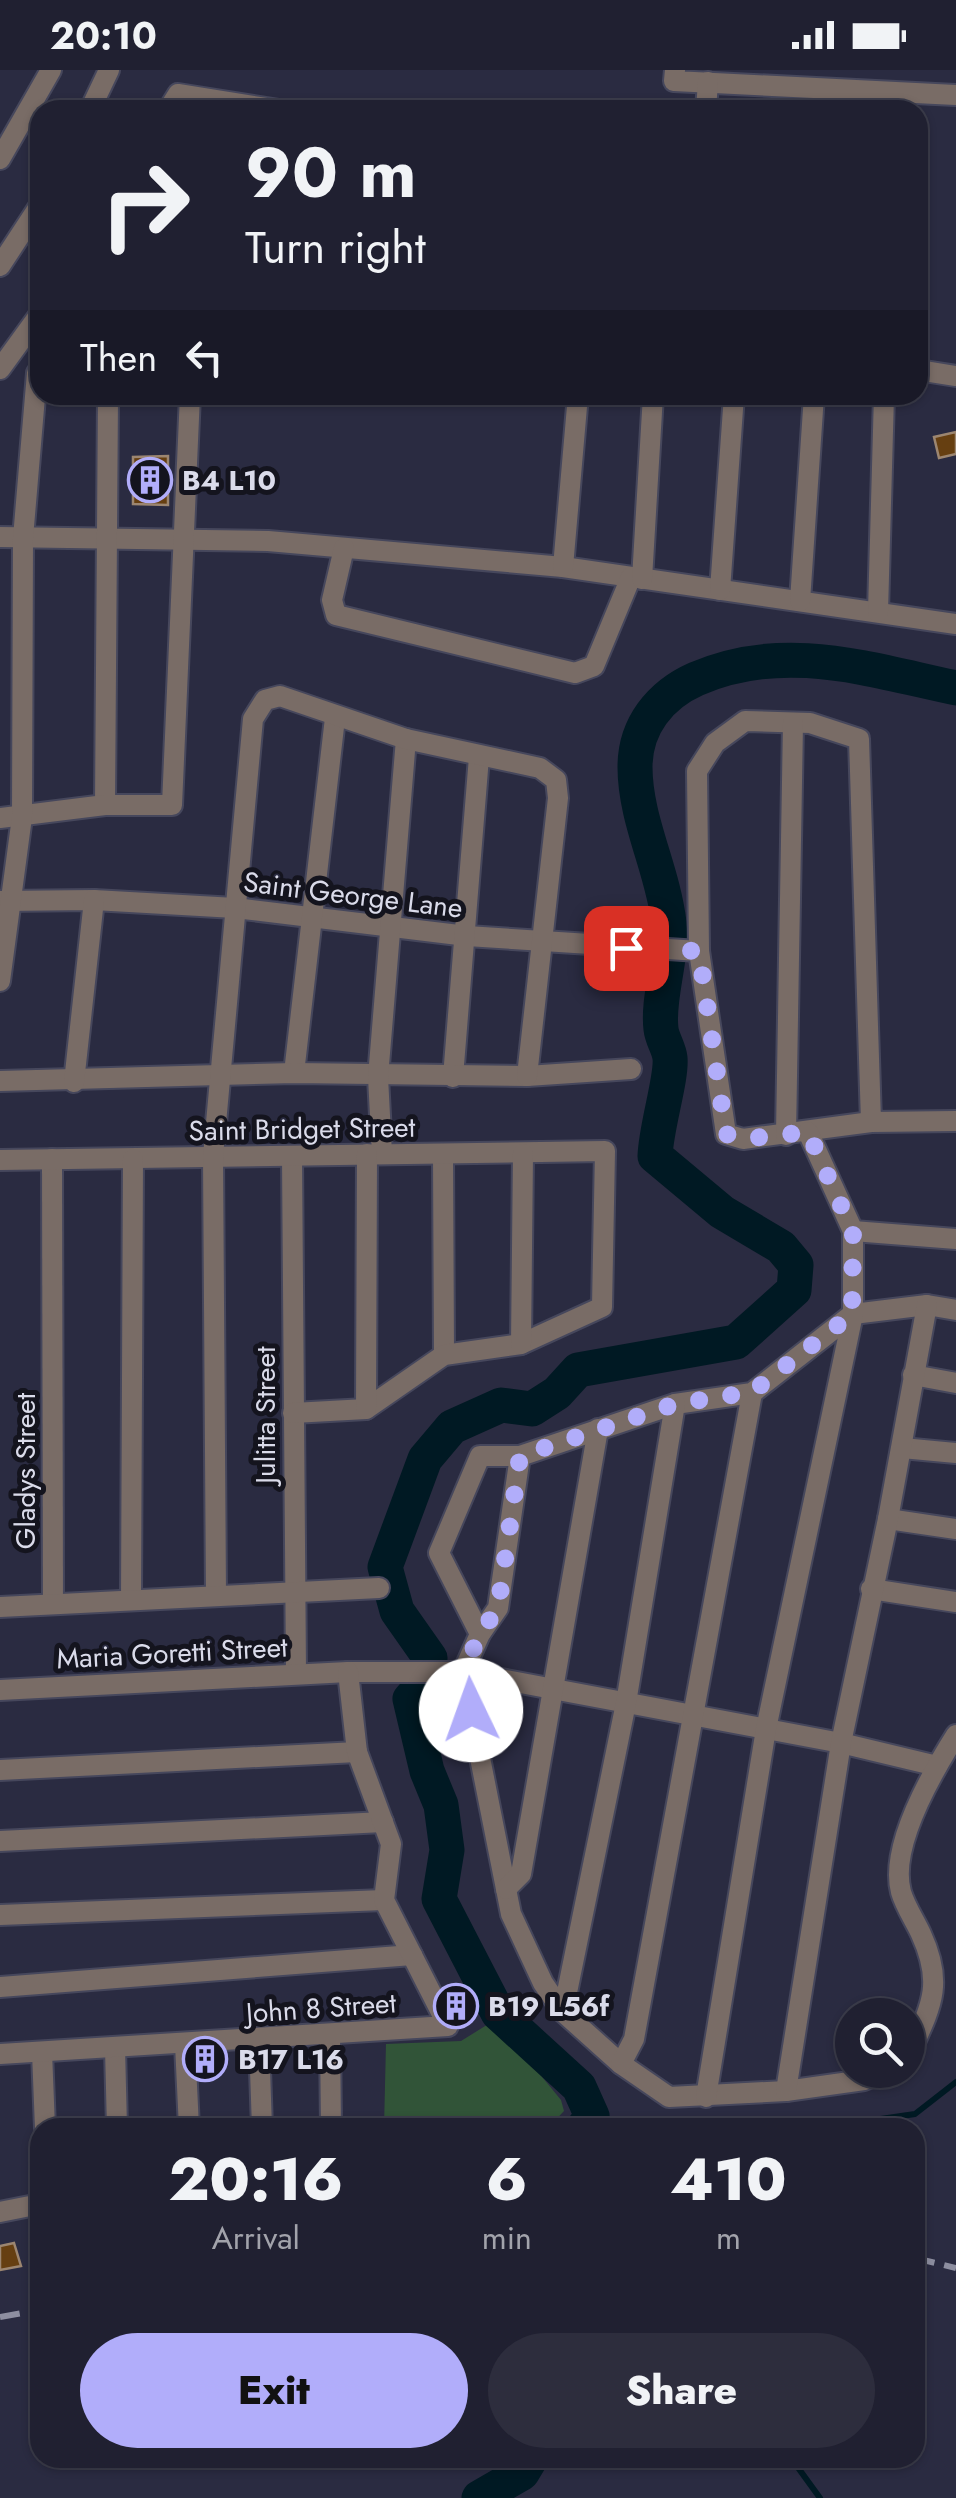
<!DOCTYPE html>
<html lang="en">
<head>
<meta charset="utf-8">
<style>
	body { margin:0; font-family:Jost,sans-serif; background:#2d2d3d; color:#f1f3f6; height:100vh; display:flex; flex-direction:column; font-size:38px; white-space:nowrap }
	* { box-sizing:border-box; margin:0 }
	p { font-size:32px; color:#a2a3ab }
	.icon { flex:none; width:55px; height:55px; fill:none; stroke:currentColor; stroke-width:2; stroke-linecap:round; stroke-linejoin:round }
	.map { position:relative; flex:1; overflow:hidden }
	.sheet { position:absolute; left:30px; top:2048px; width:895px; height:350px; display:flex; flex-direction:column; background:#202031; border-radius:30px; box-shadow:0 2px 8px #0004,0 0 0 2px #3d3e4d }
	.sheet>* { flex:none }
	.guide { position:absolute; left:30px; top:30px; width:898px; height:305px; border-radius:30px; box-shadow:0 2px 8px #0004,0 0 0 2px #3d3e4d; background:#202031; color:#f1f3f6; overflow:hidden }
	.fabs { position:absolute; left:835px; top:1928px; display:grid; gap:20px }
	.fabs a { display:grid; place-items:center; width:90px; height:90px; border-radius:50%; background:#202031; box-shadow:0 2px 8px #0004,0 0 0 2px #3d3e4d; font-size:50px }
	.pin { position:absolute; display:grid; place-items:center; width:85px; height:85px; color:#fff; margin:-42px; border-radius:20px; box-shadow:0 5px 15px #0006 }
	.me { position:absolute; width:110px; margin:-55px; rotate:357deg; stroke-linejoin:round; filter:drop-shadow(0 0 8px #0008) }
	.turn { display:flex; align-items:center; gap:35px; height:210px; padding:0 50px; font-size:45px }
	.turn .icon { width:130px; height:130px; stroke-width:2.5 }
	.turn b { display:block; font-size:70px; line-height:85px }
	.then { display:flex; align-items:center; height:95px; padding:0 50px; background:#0003; gap:20px; font-size:38px }
	.eta { display:flex; justify-content:space-evenly; align-items:center; height:170px; text-align:center }
	.eta b { font-size:60px; font-weight:800; line-height:70px }
	.primary-button { display:flex; gap:20px; margin-top:auto; padding:20px 50px }
	.primary-button a { flex:1; height:115px; border-radius:60px; background:#b1adfa; color:#111; font-size:40px; font-weight:800; line-height:115px; text-align:center }
	.primary-button a+a { background:#2d2d3d; color:#f1f3f6 }
	.status { display:flex; justify-content:space-between; align-items:center; height:70px; padding:0 50px; background:#202031; direction:ltr }
	.status svg { height:28px; fill:currentColor }
	.map>svg:first-child { display:block }
	.green { fill:#315438 }
	.lines { fill:none; stroke-linecap:round; stroke-linejoin:round }
	.stream { stroke:#001923; stroke-width:6 }
	.river { stroke:#001923; stroke-width:35 }
	.building { fill:#663f11; stroke:#9c8671; stroke-width:2.5 }
	.minor-casing { stroke:#46475c; stroke-width:24 }
	.minor { stroke:#796c66; stroke-width:20 }
	.rail { stroke:#8d8ea0; stroke-width:6; stroke-dasharray:20 10; stroke-linecap:butt }
	.route { stroke:#b1adfa; stroke-width:18; stroke-dasharray:0 32.4 }
	.labels { text-anchor:middle; dominant-baseline:central; stroke-width:10; stroke-linejoin:round; paint-order:stroke }
	.poi-label { font-size:28px; font-weight:bold; fill:#dadbea; stroke:#14141e; text-anchor:start }
	.street-label { font-size:28px; fill:#dadbea; stroke:#14141e }
</style>
</head>
<body>
<div class="status"><b>20:10</b><svg viewBox="0 0 49 12"><path d="M0 12V9h3v3zM5 12V6h3v6zM10 12V3h3v9zM15 12V0h3v12zM26 1h20v11H26zM47 4h2v5h-2z"/></svg></div>
<div class="map">
<svg width="956" height="2428" viewBox="0 0 956 2428">
	<rect width="100%" height="100%" fill="#2a2b41"/>
	<!-- green -->
	<polygon class="green" points="490,1953 511,1969 561,2030 564,2041 548,2058 384,2057 386,1974 461,1971"/>
	<g class="lines">
		<!-- stream -->
		<g class="stream">
			<polyline points="819,2058 915,2044 956,2012"/>
			<polyline points="791,2388 820,2428"/>
		</g>
		<!-- river -->
		<g class="river">
			<path d="M583,2058L592,2046L579,2017L498,1943L439,1829L447,1780L441,1735L427,1701L410,1629L425,1612L430,1588L397,1541L385,1497L425,1389L452,1357L501,1335L532,1339L557,1323L578,1300L736,1272L794,1220L796,1195L781,1177L722,1142L655,1086C656,1057 672,1008 670,988C669,978 662,969 661,959C657,927 673,889 669,853C663,800 635,750 635,697C635,656 660,625 696,609C784,571 866,599 956,618"/>
			<polyline points="479,2428 522,2403 531,2388"/>
		</g>
	</g>
	<!-- building -->
	<g class="building">
		<polygon points="956,362 956,384 939,388 934,367"/>
		<polygon points="168,386 168,435 133,434 133,387"/>
		<polygon points="14,2173 21,2196 0,2200 0,2176"/>
	</g>
	<g class="lines">
		<defs>
			<g id="minor">
				<polyline points="675,0 674,11 956,25"/>
				<polyline points="90,40 109,0"/>
				<polyline points="168,40 178,24 279,40"/>
				<polyline points="706,40 708,12"/>
				<polyline points="0,89 51,0"/>
				<polyline points="0,196 40,135"/>
				<polyline points="0,299 40,244"/>
				<polyline points="918,300 956,306"/>
				<polyline points="0,467 268,471 563,497 956,554"/>
				<polyline points="344,478 332,530 336,545 575,603 594,596 631,507"/>
				<polyline points="563,497 578,325"/>
				<polyline points="642,509 653,325"/>
				<polyline points="720,520 734,325"/>
				<polyline points="800,531 814,325"/>
				<polyline points="878,542 884,325"/>
				<polyline points="105,735 108,325"/>
				<polyline points="0,748 105,735 172,735 190,325"/>
				<polyline points="0,831 94,830 235,838 467,866 699,881"/>
				<polyline points="0,911 22,747 23,468 37,303"/>
				<polyline points="294,1003 335,648"/>
				<polyline points="453,1007 479,687"/>
				<polyline points="0,1011 294,1003 527,1006 631,999"/>
				<polyline points="74,1012 94,830"/>
				<polyline points="871,1052 859,669 810,653 745,651 715,673 697,701 699,881 726,1064 743,1069 871,1052 956,1051"/>
				<polyline points="786,1065 793,653"/>
				<polyline points="382,1084 378,1007 406,669"/>
				<polyline points="443,1085 444,1285"/>
				<polyline points="292,1086 296,1604"/>
				<polyline points="52,1089 53,1534"/>
				<polyline points="0,1090 605,1081 602,1237 521,1274 444,1285 366,1339 293,1343"/>
				<polyline points="853,1161 956,1169"/>
				<polyline points="521,1274 523,1084"/>
				<polyline points="913,1305 956,1313"/>
				<polyline points="366,1339 367,1084"/>
				<polyline points="902,1378 956,1383"/>
				<polyline points="520,1386 498,1538 480,1564 463,1602 511,1844 543,1913 563,1942 621,1994 669,2027 786,2021 864,2010 887,2000"/>
				<polyline points="888,1449 956,1459"/>
				<polyline points="871,1519 956,1532"/>
				<polyline points="216,1526 213,1086 253,649 265,630 280,626 406,669 540,698 556,710 558,728 527,1006"/>
				<polyline points="131,1530 133,1089"/>
				<polyline points="0,1537 379,1518"/>
				<polyline points="480,1564 439,1483 480,1386 520,1386 675,1334 752,1323 853,1244 927,1235 956,1240"/>
				<polyline points="0,1620 348,1602 463,1602 841,1673 937,1696"/>
				<polyline points="0,1700 357,1682"/>
				<polyline points="0,1771 383,1752"/>
				<polyline points="506,1819 521,1804 598,1359"/>
				<polyline points="0,1845 384,1830"/>
				<polyline points="0,1917 412,1885"/>
				<polyline points="563,1942 626,1633 675,1334"/>
				<polyline points="330,1965 331,2058"/>
				<polyline points="259,1970 262,2058"/>
				<polyline points="185,1974 189,2058"/>
				<polyline points="115,1978 117,2058"/>
				<polyline points="42,1982 45,2058"/>
				<polyline points="0,1984 448,1956 384,1830 391,1774 357,1682 348,1602"/>
				<path d="M908,1987C930,1938 945,1916 921,1864C915,1851 905,1836 901,1822C889,1777 932,1703 956,1665"/>
				<polyline points="621,1994 634,1969 752,1323"/>
				<polyline points="786,2021 841,1673 888,1449 927,1235"/>
				<polyline points="706,2027 766,1659 853,1244 853,1161 808,1062"/>
				<polyline points="0,2142 40,2134"/>
			</g>
		</defs>
		<!-- minor casing -->
		<use href="#minor" class="minor-casing"/>
		<!-- minor -->
		<use href="#minor" class="minor"/>
		<!-- rail -->
		<g class="rail">
			<polyline points="915,2188 956,2198"/>
			<polyline points="0,2247 40,2240"/>
		</g>
	</g>
	<g class="lines">
		<!-- route -->
		<polyline class="route" points="471,1640 463,1602 480,1564 498,1538 520,1386 675,1334 752,1322 852,1244 853,1162 808,1062 743,1069 726,1064 699,881 626,878"/>
	</g>
	<!-- icons -->
	<defs>
		<symbol id="building-ring" viewBox="-11 -11 22 22"><circle r="9.5" fill="#14141e" stroke="#b1adfa" stroke-width="1.5"/><path d="M-4-6H4V6H1V3H-1V6H-4ZM-2.5-4.3h1.7v1.8h-1.7ZM.8-4.3h1.7v1.8H.8ZM-2.5-1h1.7V.8h-1.7ZM.8-1h1.7V.8H.8Z" fill="#b1adfa"/></symbol>
	</defs>
	<g fill-rule="evenodd">
		<use href="#building-ring" x="125" y="385" width="50" height="50"/>
		<use href="#building-ring" x="431" y="1911" width="50" height="50"/>
		<use href="#building-ring" x="180" y="1964" width="50" height="50"/>
	</g>
	<g class="labels">
		<!-- poi labels -->
		<g class="poi-label">
			<text x="182" y="410">B4 L10</text>
			<text x="488" y="1936">B19 L56f</text>
			<text x="238" y="1989">B17 L16</text>
		</g>
		<!-- street labels -->
		<g class="street-label">
			<text transform="translate(353 825) rotate(7)">Saint George Lane</text>
			<text transform="translate(302 1059) rotate(-1)">Saint Bridget Street</text>
			<text transform="translate(265 1345) rotate(-90)">Julitta Street</text>
			<text transform="translate(25 1401) rotate(-90)">Gladys Street</text>
			<text transform="translate(172 1583) rotate(-3)">Maria Goretti Street</text>
			<text transform="translate(321 1938) rotate(-4)">John 8 Street</text>
		</g>
	</g>
</svg>
<div class="fabs">
<a><svg class="icon" aria-label="search" viewBox="0 0 24 24"><circle cx="10" cy="10" r="6"/><path d="M15 15l6 6"/></svg></a>
</div>
<div class="pin" style="left:626px;top:878px;background:#d93025"><svg class="icon" aria-label="arrive" viewBox="0 0 24 24"><path d="M6 21V4h12l-3 4 3 4H6"/></svg></div>
<svg class="me" style="left:471px;top:1640px" viewBox="-20 -20 40 40"><circle r="19" fill="#fff"/><path d="M0-13L10 11 0 6-10 11z" fill="#b1adfa"/></svg>
<div class="guide">
<div class="turn"><svg class="icon" aria-label="right" viewBox="0 0 24 24"><path d="M7 20v-9h11M14 6l5 5-5 5"/></svg><div><b>90 m</b>Turn right</div></div>
<div class="then">Then<svg class="icon" aria-label="left" viewBox="0 0 24 24"><path d="M17 20v-9H6M10 6l-5 5 5 5"/></svg></div>
</div>
<section class="sheet">
<div class="eta">
<div><b>20:16</b><p>Arrival</p></div>
<div><b>6</b><p>min</p></div>
<div><b>410</b><p>m</p></div>
</div>
<div class="primary-button"><a>Exit</a><a>Share</a></div>
</section>
</div>
</body>
</html>
